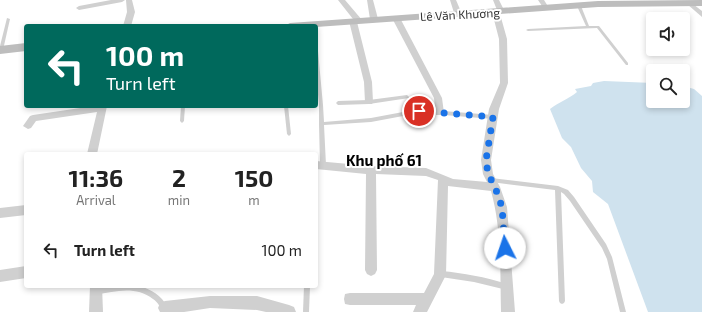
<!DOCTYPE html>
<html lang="en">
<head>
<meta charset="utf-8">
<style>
	body { margin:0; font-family:"Exo 2",sans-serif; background:#f2f2f2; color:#222; height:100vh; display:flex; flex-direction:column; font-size:15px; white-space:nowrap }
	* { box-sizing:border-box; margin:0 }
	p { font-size:13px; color:#767676 }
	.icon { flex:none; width:22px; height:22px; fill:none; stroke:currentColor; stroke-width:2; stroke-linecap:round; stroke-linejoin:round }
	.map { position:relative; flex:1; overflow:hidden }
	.drawer { position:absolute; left:24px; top:152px; width:294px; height:136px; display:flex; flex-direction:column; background:#fff; border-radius:4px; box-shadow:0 2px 6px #0003 }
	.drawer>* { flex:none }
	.banner { position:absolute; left:24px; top:24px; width:294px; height:84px; border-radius:4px; box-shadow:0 2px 6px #0003; background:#00695c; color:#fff; overflow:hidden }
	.tools { position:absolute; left:646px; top:12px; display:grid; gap:8px }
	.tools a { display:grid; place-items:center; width:44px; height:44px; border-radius:4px; background:#fff; box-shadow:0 2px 6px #0003; font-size:20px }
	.pin { position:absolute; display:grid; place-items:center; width:34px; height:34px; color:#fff; margin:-17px; border:2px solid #fff; border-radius:50%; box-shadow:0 1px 4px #0007 }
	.me { position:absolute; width:44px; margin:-22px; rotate:356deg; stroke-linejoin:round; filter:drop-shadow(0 0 3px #0008) }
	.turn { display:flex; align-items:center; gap:14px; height:84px; padding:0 16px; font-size:18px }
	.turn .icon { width:52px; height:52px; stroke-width:2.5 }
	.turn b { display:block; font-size:28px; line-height:34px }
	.eta { display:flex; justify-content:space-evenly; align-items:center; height:68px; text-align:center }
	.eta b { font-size:24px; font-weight:700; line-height:28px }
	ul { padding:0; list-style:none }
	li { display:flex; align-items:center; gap:12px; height:60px; padding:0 16px }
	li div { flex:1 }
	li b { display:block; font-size:15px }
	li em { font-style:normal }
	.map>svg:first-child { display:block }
	.water { fill:#cfe2ee }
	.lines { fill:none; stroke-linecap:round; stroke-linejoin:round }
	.lane { fill:#d0d0d0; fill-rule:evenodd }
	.street { fill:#d0d0d0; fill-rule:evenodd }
	.secondary { fill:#bdbdbd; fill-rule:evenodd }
	.route { stroke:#1a73e8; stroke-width:7; stroke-dasharray:0 12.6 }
	.labels { text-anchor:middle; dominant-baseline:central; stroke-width:4; stroke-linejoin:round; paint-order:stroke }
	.far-street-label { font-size:12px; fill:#333; stroke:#fff }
	.neighbourhood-label { font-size:15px; font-weight:bold; fill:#000; stroke:#fff }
</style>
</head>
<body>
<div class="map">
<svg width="702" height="312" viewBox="0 0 702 312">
	<rect width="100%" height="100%" fill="#fff"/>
	<!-- water -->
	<path class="water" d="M604,81L653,83V101H683V86L694,89L702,96V312H648L608,204L593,192L592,181L581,168L571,147L562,138L550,109C559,102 570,98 577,92L575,89L591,86L593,83Z"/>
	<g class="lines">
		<!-- lane -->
		<g class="lane">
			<polygon points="578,5 581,6 589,26 599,26 628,63 628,65 626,65 597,28 528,31 526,30 528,29 586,26 577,6"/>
			<polygon points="7,18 10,19 3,50 1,51 0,51 0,46"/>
			<polygon points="316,50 318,51 323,105 324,122 371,118 419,109 493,115 495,117 493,119 419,113 371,122 324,125 326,165 325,166 321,166 320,165 319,124 319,105 316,73"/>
			<polygon points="407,95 409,97 409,98 369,104 338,105 336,103 338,101 369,100"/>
			<polygon points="181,106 185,106 184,121 182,123 180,121"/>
			<polygon points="284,106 288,106 291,134 289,136 287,134"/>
			<polygon points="489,178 491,178 558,186 568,190 574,197 606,244 612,257 626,312 620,312 607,259 602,248 570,201 564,194 561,192 565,301 564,303 562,304 560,303 559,301 555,190 491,182 489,182 488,180"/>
			<path d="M441,271C464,273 485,277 507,284L509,285L510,287L509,289L507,290L474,282L441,277L439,276L438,274L439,272Z"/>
			<path d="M110,286H140C151,290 162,295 167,307L166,309L164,310C160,308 158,302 153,299C136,286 116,291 96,295L94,294L93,292L94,290Z"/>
			<polygon points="304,286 310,286 309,312 303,312"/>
		</g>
		<!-- street -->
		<g class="street">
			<polygon points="111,0 125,0 122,2 79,10 76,8 79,6"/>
			<polygon points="126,0 132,0 135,12 131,26 123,26 127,12"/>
			<polygon points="338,0 345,0 362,20 357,22 372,82 373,102 372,104 366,104 365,102 364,82 349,21 353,19"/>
			<polygon points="367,0 373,0 378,19 377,21 371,21 370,19"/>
			<polygon points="450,0 456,0 462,14 461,16 455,16"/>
			<path d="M493,0H499L505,12L500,14L507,39L508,83L499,109L491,160L493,174L500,187L507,207L515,312H501C500,272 502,230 491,191L448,186L446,275L427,312H413L416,305H350L345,304L344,299L345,294L350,293H424L434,274L438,180L426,176L376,174L377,270L375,274L371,276L367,274L365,270L366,174L316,169V161L371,166L426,168L453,179L487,182L483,174L481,160L489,109L500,83L499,39L492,12L497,10Z"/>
			<polygon points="538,0 544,0 549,8 548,9 544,9"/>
			<polygon points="689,1 702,11 702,17 687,4 687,2"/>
			<polygon points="393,16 399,16 400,18 442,98 444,113 442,115 436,115 434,98 392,18"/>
			<polygon points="94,106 107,106 97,154 87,154 97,112 36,121 31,128 28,129 23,126 30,116 33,115"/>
			<polygon points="26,205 26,215 0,218 0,208"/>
			<polygon points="26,266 26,278 0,282 0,270"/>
			<polygon points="90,286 102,286 103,312 89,312"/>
			<polygon points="210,296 257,296 289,305 294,307 296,312 266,312 257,310 210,308 184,312 160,312 158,308 160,303 165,301"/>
		</g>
		<!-- secondary -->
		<g class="secondary">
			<polygon points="702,0 702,6 598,7 316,27 316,26 284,26 290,23 598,1"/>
			<polygon points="26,43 26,51 0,54 0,46"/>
		</g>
	</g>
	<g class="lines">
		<!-- route -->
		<polyline class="route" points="419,111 493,117 486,160 488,174 495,187 502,207 505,248"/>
	</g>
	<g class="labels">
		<!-- far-street labels -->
		<g class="far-street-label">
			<text transform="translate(460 14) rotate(-3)">Lê Văn Khương</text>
		</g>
		<!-- neighbourhood labels -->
		<g class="neighbourhood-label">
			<text x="384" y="160">Khu phố 61</text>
		</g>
	</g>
</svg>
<div class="tools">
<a><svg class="icon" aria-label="sound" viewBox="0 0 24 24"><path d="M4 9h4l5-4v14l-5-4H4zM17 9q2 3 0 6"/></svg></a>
<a><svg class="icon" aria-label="search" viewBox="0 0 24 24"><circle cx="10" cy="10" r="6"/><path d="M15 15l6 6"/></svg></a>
</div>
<div class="pin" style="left:419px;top:111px;background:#d93025"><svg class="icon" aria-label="arrive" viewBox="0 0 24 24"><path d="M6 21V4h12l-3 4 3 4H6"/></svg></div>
<svg class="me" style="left:505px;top:248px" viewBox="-20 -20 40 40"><circle r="19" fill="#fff"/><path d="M0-13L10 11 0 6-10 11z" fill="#1a73e8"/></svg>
<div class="banner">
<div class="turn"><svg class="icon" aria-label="left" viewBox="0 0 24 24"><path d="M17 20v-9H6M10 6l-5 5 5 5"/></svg><div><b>100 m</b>Turn left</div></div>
</div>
<section class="drawer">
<div class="eta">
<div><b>11:36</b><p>Arrival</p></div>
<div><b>2</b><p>min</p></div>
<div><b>150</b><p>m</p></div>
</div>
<ul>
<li><svg class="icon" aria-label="left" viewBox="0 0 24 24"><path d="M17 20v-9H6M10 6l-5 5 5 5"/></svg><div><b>Turn left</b></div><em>100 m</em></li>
</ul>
</section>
</div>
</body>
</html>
